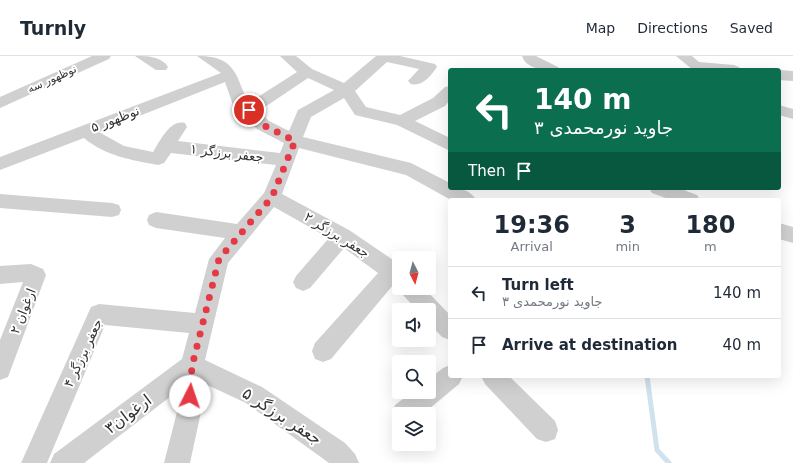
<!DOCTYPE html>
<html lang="en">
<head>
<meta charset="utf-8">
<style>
	body { margin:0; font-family:"DejaVu Sans","Noto Naskh Arabic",sans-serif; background:#f6f6f7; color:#1f2937; height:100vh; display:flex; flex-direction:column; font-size:15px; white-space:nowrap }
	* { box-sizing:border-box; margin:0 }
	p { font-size:13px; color:#747a83 }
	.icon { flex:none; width:22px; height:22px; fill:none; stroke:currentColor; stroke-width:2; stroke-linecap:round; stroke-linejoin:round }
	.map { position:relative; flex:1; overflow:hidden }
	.sheet { position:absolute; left:448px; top:142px; width:333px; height:180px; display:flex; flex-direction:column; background:#fff; border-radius:4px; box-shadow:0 4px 16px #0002 }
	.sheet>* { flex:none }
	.hud { position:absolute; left:448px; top:12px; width:333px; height:122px; border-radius:4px; box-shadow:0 4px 16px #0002; background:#0b6e4f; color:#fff; overflow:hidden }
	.needle { width:26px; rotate:174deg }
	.controls { position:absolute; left:392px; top:195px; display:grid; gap:8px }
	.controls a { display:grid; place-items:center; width:44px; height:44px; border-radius:4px; background:#fff; box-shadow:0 4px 16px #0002; font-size:20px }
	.pin { position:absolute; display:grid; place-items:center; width:34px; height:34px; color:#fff; margin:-17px; border:2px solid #fff; border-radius:50%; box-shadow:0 1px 4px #0007 }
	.me { position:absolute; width:44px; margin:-22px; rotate:4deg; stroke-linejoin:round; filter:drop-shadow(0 0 3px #0008) }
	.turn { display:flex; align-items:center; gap:14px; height:84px; padding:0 20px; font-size:18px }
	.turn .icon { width:52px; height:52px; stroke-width:2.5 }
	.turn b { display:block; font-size:28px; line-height:34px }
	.then { display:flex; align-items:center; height:38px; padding:0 20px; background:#0003; gap:8px; font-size:15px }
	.eta { display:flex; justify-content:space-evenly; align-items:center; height:68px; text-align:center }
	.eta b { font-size:24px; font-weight:700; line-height:28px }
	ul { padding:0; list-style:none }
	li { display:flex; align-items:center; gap:12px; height:52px; padding:0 20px; border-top:1px solid #e0e1e3 }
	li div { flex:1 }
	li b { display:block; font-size:15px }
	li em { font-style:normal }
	header { display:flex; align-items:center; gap:24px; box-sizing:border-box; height:56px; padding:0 20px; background:#fff; border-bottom:1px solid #e0e1e3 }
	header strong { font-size:19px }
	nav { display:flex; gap:22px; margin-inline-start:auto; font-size:14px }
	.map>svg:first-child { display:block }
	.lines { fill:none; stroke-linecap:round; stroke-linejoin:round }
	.stream-far1 { stroke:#cfe2ee; stroke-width:3.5 }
	.stream { stroke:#cfe2ee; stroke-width:5 }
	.minor { fill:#d0d0d0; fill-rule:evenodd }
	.route { stroke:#e63946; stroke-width:7; stroke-dasharray:0 12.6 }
	.labels { text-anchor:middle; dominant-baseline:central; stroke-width:4; stroke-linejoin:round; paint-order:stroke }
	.far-street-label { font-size:11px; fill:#333; stroke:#fff }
	.street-label { font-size:13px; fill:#333; stroke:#fff }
	.near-street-label { font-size:16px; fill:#333; stroke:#fff }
</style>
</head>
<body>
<header>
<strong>Turnly</strong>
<nav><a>Map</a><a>Directions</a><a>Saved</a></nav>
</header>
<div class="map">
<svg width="793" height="407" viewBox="0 0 793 407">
	<rect width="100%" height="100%" fill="#fff"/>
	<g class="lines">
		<!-- stream-far1 -->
		<polyline class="stream-far1" points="683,144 684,132"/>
		<!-- stream -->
		<polyline class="stream" points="647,320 657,394 669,407"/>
		<!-- minor -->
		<g class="minor">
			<polygon points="92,0 111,0 109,3 0,52 0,41"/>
			<path d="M135,0C147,0 161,0 168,11L166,14H156Z"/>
			<path d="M197,0C221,0 233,6 241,30C244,36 245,42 250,46L297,16L280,0H296L312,13L344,27L376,0H400L435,8L437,11C431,20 422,31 411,28L408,25L419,13L387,6L355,35L366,51L400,59L433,42L445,31L450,30V44L445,50L415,65L450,82V95L397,69L355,59L344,42L311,61L303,81L411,107L450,127V132C460,132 471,134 476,144H451L406,119L299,92L282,138L349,174L399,208V230L394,228L331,303L323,306L315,303L312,295L315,287L378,217L344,192L310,232L303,235L296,232L293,226L296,220L329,182L274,151L228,207L205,304L262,331L345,387L355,398L359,407H329L246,347L203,327L201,356L190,407H164L177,356L179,334L84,407H50L54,398L182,303L189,277L105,269L47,407H21L91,251L99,248L195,257L209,203L225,182L156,172L149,169L147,164L149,159L156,156L237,168L264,137L276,109L171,97L164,107L158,109C132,104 105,100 84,82L0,114V101L221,17ZM308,22L334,34L298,54L289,75L269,65L259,55ZM225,26L233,49L257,73L284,87L280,97L178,85L187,71L185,67C170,63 160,85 153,96L124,90L99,76Z"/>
			<path d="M522,0H536L558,11L560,14C548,14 527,15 522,0Z"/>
			<polygon points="676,0 692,0 699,6 734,9 739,11 741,14 693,14"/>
			<polygon points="779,14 793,15 793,25 779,24"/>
			<polygon points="779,49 793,53 793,63 779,59"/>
			<polygon points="649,132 678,132 697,139 700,144 671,144 652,137"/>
			<polygon points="0,138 112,147 119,149 121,154 119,159 112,161 0,152"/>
			<polygon points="779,167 793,171 793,187 779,183"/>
			<polygon points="31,208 43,213 46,219 8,321 0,324 0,284 23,226 0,228 0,210"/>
			<polygon points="400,232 424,232 450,259 450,284 442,281 429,267 429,254 417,254 403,239"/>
			<polygon points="450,309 450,320 463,320 459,328 423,358 399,358 399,368 395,367 392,358 395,349 412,336 429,336 429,323 443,312"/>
			<polygon points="481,320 509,320 555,365 558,374 555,383 546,386 537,383 485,328"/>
		</g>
	</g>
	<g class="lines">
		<!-- route -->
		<polyline class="route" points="190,340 192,310 219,203 272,141 295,85 263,69 249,54"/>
	</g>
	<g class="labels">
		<!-- far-street labels -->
		<g class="far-street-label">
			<text transform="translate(52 23) rotate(-24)">نوظهور سه</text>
		</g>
		<!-- street labels -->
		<g class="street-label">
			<text transform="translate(115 63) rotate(-21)">نوظهور ۵</text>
			<text transform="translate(227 97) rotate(7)">جعفر برزگر ۱</text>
			<text transform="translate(337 179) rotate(32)">جعفر برزگر ۲</text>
			<text transform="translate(23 255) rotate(-68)">ارغوان ۲</text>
			<text transform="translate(83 297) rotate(-65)">جعفر برزگر ۴</text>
		</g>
		<!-- near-street labels -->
		<g class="near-street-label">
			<text transform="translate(128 358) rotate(-37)">ارغوان۳</text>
			<text transform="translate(282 360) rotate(33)">جعفر برزگر ۵</text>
		</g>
	</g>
</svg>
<div class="controls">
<a><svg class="needle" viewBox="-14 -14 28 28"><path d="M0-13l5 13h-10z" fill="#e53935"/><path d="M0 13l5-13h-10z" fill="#747a83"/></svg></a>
<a><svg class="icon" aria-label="sound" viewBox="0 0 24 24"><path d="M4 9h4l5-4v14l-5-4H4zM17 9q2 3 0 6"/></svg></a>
<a><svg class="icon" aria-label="search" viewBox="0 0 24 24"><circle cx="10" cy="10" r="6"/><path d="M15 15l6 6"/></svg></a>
<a><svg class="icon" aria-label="layers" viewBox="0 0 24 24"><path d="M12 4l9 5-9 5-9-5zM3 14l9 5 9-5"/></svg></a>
</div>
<div class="pin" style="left:249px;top:54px;background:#d93025"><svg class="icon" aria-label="arrive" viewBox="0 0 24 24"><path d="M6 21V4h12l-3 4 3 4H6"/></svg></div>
<svg class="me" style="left:190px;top:340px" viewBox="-20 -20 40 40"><circle r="19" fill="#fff"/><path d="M0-13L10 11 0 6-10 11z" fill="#e63946"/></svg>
<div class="hud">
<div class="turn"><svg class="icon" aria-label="left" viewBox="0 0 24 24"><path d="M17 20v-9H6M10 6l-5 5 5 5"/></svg><div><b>140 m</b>جاوید نورمحمدی ۳</div></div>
<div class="then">Then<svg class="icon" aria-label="arrive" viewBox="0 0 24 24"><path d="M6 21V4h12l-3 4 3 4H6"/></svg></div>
</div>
<section class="sheet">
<div class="eta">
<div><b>19:36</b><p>Arrival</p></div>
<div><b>3</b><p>min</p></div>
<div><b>180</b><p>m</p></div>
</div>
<ul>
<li><svg class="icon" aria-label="left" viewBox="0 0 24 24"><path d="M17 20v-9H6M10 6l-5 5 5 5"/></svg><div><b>Turn left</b><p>جاوید نورمحمدی ۳</p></div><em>140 m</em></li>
<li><svg class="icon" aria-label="arrive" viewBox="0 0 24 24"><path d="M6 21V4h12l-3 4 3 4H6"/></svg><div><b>Arrive at destination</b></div><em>40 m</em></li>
</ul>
</section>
</div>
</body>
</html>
